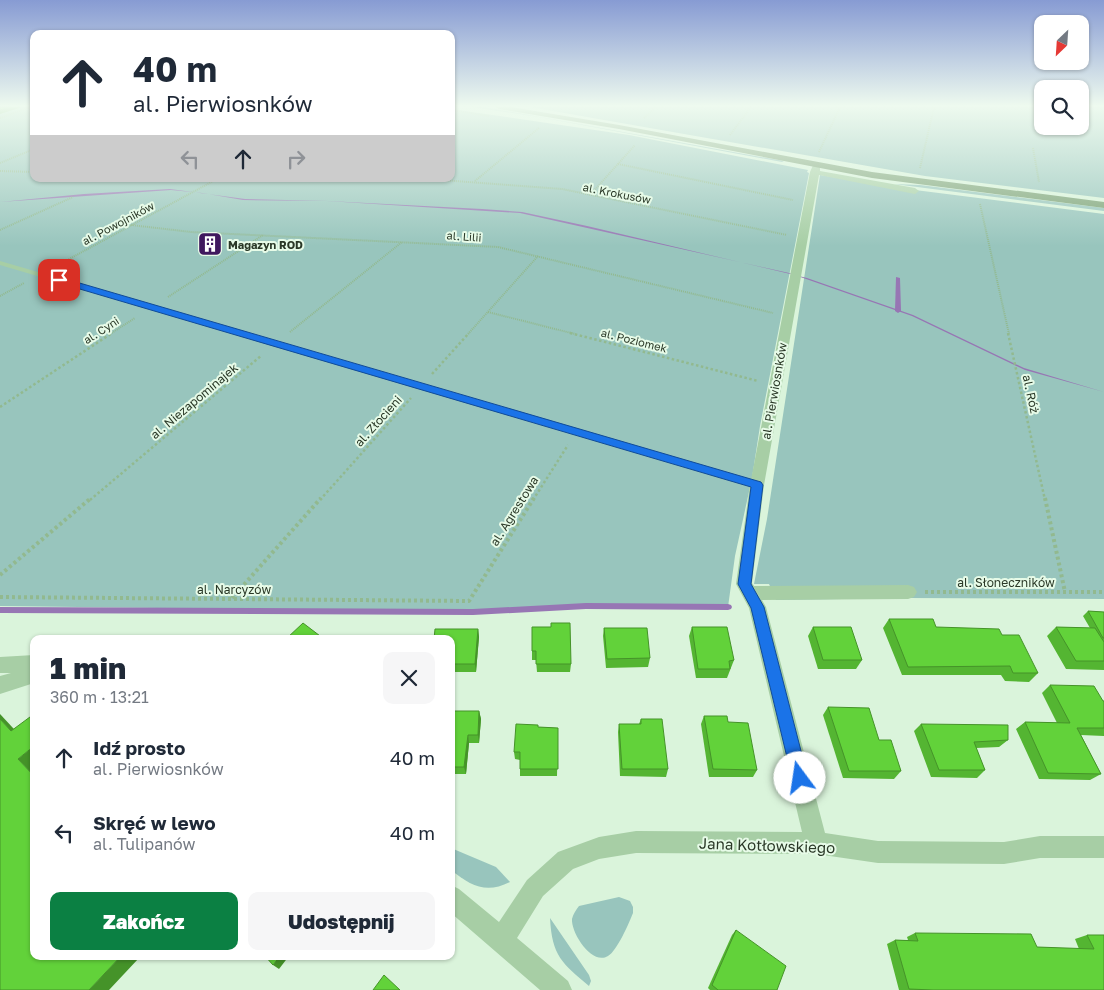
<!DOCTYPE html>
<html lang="pl">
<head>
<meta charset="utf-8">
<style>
	body { margin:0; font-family:"Golos Text",sans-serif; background:#f6f6f7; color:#1f2937; height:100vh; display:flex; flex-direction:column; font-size:19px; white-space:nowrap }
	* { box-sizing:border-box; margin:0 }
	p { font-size:16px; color:#747a83 }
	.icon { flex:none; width:28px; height:28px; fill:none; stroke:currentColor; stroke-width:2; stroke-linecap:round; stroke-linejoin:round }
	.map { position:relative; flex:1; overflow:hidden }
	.sheet { position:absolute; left:30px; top:635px; width:425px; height:325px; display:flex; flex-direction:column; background:#fff; border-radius:10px; box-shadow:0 1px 4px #0004 }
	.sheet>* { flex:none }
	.guide { position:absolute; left:30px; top:30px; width:425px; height:152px; border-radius:10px; box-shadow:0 1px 4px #0004; background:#fff; color:#1f2937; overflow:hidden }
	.needle { width:32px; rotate:205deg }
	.controls { position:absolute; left:1034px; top:15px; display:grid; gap:10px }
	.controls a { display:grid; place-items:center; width:55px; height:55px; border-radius:10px; background:#fff; box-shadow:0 1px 4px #0004; font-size:25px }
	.pin { position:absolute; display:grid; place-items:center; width:42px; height:42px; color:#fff; margin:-21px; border-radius:10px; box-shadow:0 2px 8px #0006 }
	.me { position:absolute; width:55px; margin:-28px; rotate:346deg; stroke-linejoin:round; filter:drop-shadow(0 0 4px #0008) }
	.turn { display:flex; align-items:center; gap:18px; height:105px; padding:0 20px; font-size:22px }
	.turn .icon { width:65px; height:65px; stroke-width:2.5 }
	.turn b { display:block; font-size:35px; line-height:42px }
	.lanes { display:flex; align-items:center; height:48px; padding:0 20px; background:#0003; justify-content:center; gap:25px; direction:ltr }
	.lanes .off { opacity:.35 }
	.round { display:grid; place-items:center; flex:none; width:52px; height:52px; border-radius:10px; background:#f6f6f7 }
	.overview { display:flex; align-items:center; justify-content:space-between; height:85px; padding:0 20px }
	h1 { font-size:30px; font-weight:800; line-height:38px }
	.primary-button { display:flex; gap:10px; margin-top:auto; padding:10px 20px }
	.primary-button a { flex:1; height:58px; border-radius:10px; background:#0b8043; color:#fff; font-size:20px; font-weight:800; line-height:58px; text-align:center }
	.primary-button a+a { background:#f6f6f7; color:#1f2937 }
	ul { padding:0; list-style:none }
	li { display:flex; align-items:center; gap:15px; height:75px; padding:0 20px }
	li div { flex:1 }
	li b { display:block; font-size:19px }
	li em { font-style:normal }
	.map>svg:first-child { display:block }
	.green { fill:#98c5bd }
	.water { fill:#9776b4 }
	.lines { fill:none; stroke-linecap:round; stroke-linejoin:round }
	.stream { fill:#9776b4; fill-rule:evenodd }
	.path-far2 { stroke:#92b98f; stroke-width:2; stroke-dasharray:1 1; stroke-linecap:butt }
	.path-far1 { stroke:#92b98f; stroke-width:2.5; stroke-dasharray:2.5 2.5; stroke-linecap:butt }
	.path { stroke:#92b98f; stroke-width:4; stroke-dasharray:3 3; stroke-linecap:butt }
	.lane { fill:#a7cea5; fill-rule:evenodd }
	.street { fill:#a7cea5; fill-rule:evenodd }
	.secondary { fill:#7ca176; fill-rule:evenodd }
	.wall { fill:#54b532 }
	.shaded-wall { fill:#459329 }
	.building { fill:#62d23a; stroke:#459329 }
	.route { fill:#1a73e8; stroke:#114b97 }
	.labels { text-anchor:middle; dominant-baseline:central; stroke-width:4; stroke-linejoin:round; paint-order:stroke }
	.far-street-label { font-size:11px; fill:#2a3827; stroke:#e7fbe8 }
	.far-poi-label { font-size:11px; font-weight:bold; fill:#2a3827; stroke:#e7fbe8; text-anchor:start }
	.street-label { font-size:12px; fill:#2a3827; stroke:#e7fbe8 }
	.near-street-label { font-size:15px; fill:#2a3827; stroke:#e7fbe8 }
</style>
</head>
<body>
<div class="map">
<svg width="1104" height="990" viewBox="0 0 1104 990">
	<rect width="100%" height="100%" fill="#daf4db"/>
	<!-- green -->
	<g class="green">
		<polygon points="0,107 34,107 34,179 451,179 451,109 629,135 808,170 807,172 809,173 760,426 752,478 735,556 728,607 586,606 473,612 0,606"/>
		<polygon points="472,107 484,107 784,161 782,162 539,117"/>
		<polygon points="530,107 1042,107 1042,126 1080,126 1080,107 1104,107 1104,198 925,176"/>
		<polygon points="820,175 915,190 1104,214 1104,599 908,598 776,600 769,584 754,584 767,519"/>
		<polygon points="894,184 920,185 1104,208 1104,211"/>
		<path d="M451,848L496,867L510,882C486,894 471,886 451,870Z"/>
		<path d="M619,897L630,901L633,907V913C629,923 617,951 608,956C592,966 571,933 572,919C573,914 576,910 579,906Z"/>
		<path d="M550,918L589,975L591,981L589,986C562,963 552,956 550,918Z"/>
	</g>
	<!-- water -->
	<polygon class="water" points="170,189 245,199 328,201 482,209 522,212 587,226 807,278 913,315 1024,368 1104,392 1025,370 912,316 789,273 520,213 327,201 243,200 202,193 171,190 0,202 84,194"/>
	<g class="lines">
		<!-- stream -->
		<g class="stream">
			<polygon points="896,277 900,278 901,311 898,313 895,311"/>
			<polygon points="586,603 728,604 731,605 732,607 731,609 728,610 586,609 473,615 0,613 0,607 473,609"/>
		</g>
		<!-- path-far2 -->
		<g class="path-far2">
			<polyline points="451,110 489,116"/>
			<polyline points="0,118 30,107"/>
			<polyline points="644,118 656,107"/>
			<polyline points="730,135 751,107"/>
			<polyline points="1033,148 1039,182"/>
			<polyline points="819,152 840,107"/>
			<polyline points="0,163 34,149"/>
			<polyline points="618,164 793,200"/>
			<polyline points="920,168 934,107"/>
			<polyline points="0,171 34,172"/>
			<polyline points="428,179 562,189 787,235"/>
			<polyline points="475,181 539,128"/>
			<polyline points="591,194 635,145"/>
			<polyline points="980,204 1009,334"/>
			<polyline points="131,225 191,232 498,247 773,313"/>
			<polyline points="0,230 73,197"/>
			<polyline points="58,265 217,179"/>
			<polyline points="0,296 24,283"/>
			<polyline points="168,297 263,235"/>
			<polyline points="488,312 575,334"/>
			<polyline points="290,332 402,242"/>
			<polyline points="110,334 135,318"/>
			<polyline points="468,334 538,256"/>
		</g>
		<!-- path-far1 -->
		<g class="path-far1">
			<polyline points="570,333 758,381"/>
			<polyline points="1008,333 1045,500"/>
			<polyline points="432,374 469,333"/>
			<polyline points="0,407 112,333"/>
			<polyline points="90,500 262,355"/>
			<polyline points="320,500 411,398"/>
			<polyline points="533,500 568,445"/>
		</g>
		<!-- path -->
		<g class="path">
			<polyline points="1045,498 1065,592"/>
			<polyline points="0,575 91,498"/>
			<polyline points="925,592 1104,592"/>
			<polyline points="0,597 469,601 534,498"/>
			<polyline points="232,598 321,498"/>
		</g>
		<!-- lane -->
		<polygon class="lane" points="0,261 757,481 763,485 757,489 0,265"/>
		<!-- street -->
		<g class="street">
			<polygon points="814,163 820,163 820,171 915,188 919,191 915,194 819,175 764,485 752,583 754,586 908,585 914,587 917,592 914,597 908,599 762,600 766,607 825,833 878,841 1004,842 1040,836 1104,836 1104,858 1040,858 1004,864 878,863 816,854 636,853 599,859 573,869 543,896 517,938 568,981 572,990 540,990 451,913 451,885 459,889 499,922 527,880 558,852 599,837 636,831 802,832 749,608 736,584 750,485 804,203 810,172"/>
			<polygon points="34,655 34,683 0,694 0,676 11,673 0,673 0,657"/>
		</g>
		<!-- secondary -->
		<polygon class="secondary" points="496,107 511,107 619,125 872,172 1104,202 1104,208 872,178 619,129 499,109"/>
	</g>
	<!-- wall -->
	<g class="wall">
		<polygon points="1088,611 1104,612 1104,670 1066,669 1047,636 1056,627 1090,628 1083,616"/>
		<polygon points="889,619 936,627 1002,635 1038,673 1029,682 1005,681 1001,675 902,675 883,628"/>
		<polygon points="551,627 571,664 570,672 537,672 536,660 532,660 532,651"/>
		<polygon points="692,627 734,660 727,678 696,678 689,636"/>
		<polygon points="813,627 862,660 856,669 818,669 808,636"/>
		<polygon points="604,628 650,658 648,667 606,668 603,636"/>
		<polygon points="478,629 479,637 476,672 451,672 451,639"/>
		<polygon points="1050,685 1104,701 1104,736 1081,735 1101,774 1090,780 1039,779 1016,729 1025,722 1057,723 1042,693"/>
		<polygon points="828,707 879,740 901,771 894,779 843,778 823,715"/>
		<polygon points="451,711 479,711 481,719 479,743 469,743 466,774 451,774"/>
		<polygon points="704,716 728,722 757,770 753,777 709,777 701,724"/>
		<polygon points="641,719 668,769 666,777 620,776 618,732 619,724 639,724"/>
		<polygon points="921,724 1008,740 999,747 976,748 985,770 977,778 931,777 914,731"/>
		<polygon points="538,727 558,728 557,776 520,776 520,760 515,759 514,752"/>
		<polygon points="736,930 777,990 710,990 708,988 732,935"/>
		<polygon points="915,933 1037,947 1079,949 1075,939 1087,935 1104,935 1104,990 899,990 887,944 895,940 908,940 907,937"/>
	</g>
	<!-- shaded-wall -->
	<g class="shaded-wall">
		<polygon points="9,107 22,107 0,114 0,110"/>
		<polygon points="478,629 479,637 476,672 475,664"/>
		<polygon points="479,711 481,719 479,743 478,735"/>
		<polygon points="0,714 26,742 11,731 0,719"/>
		<polygon points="468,735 469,743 466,774 464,767"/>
		<polygon points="34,746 34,769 33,769 34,770 34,776 18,759"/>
		<polygon points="121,956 138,956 139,958 109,990 89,990"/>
		<polygon points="280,956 289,956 279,969 273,965"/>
	</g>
	<!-- building -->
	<g class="building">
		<polygon points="0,107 9,107 0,110"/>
		<polygon points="1088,611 1104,612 1104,638 1103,638"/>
		<polygon points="889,619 933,619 936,627 999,629 1002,635 1019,635 1038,673 1013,673 1010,666 908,667"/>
		<polygon points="303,623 324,639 286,639"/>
		<polygon points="551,623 570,623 571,664 536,664 536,651 532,651 532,627 551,627"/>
		<polygon points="692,627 727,627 734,660 729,661 730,669 698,669"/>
		<polygon points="813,627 851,627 862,660 823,660"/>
		<polygon points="1056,627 1095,628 1104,642 1104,661 1076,661"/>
		<polygon points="604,628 647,628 650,658 607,659"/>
		<polygon points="435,629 478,629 475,664 451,664 451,639 434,639"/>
		<polygon points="1050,685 1094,686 1103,701 1104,701 1104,728 1077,728 1101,774 1048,773 1025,722 1070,723"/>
		<polygon points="828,707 869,708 879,740 891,740 901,771 849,771"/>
		<polygon points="451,711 479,711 478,735 468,735 464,767 451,767"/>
		<polygon points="34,714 34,746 18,759 34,776 34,956 121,956 89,990 0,990 0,719 11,731"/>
		<polygon points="704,716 727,716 728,722 748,723 757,770 713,769"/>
		<polygon points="641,719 662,719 668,769 622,769 619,724 641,724"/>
		<polygon points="516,724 538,725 538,727 558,728 558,769 520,769 520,752 514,752"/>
		<polygon points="921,724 1008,725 1008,740 974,742 985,770 939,770"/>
		<polygon points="736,930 786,966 777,990 718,990 712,985"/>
		<polygon points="915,933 1031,934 1037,947 1094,949 1087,935 1104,935 1104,990 933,990 909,989 895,940 918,941"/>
		<polygon points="265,956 280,956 273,965"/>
		<polygon points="384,975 400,990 373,990"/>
	</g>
	<!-- sky -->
	<linearGradient id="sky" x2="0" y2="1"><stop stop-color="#879bd3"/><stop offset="0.43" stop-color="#eefaef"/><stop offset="1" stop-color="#eefaef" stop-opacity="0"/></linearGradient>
	<rect width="1104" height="246" fill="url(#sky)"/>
	<!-- route -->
	<polygon class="route" points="59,277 761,482 763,485 751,584 764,607 808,778 806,783 800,786 795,783 792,778 751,608 738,584 751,487 56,282 55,280"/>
	<!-- icons -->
	<defs>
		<symbol id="building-square" viewBox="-11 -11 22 22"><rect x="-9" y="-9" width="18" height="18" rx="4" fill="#3f185e" stroke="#e7fbe8"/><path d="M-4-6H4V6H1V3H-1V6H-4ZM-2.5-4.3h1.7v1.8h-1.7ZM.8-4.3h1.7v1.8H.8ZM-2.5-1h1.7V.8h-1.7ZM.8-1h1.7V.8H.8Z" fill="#fff"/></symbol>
	</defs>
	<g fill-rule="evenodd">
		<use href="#building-square" x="196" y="230" width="28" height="28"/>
	</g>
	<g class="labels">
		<!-- far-street labels -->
		<g class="far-street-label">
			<text transform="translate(617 193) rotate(11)">al. Krokusów</text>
			<text transform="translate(118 223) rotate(-28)">al. Powojników</text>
			<text transform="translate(464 236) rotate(4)">al. Lilii</text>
			<text transform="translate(101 330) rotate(-33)">al. Cyni</text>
			<text transform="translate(634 340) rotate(14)">al. Poziomek</text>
		</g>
		<!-- far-poi labels -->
		<g class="far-poi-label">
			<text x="228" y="244">Magazyn ROD</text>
		</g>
		<!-- street labels -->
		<g class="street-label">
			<text transform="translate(774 391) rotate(-80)">al. Pierwiosnków</text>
			<text transform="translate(1031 394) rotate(78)">al. Róż</text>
			<text transform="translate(194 401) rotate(-40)">al. Niezapominajek</text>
			<text transform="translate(378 421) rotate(-48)">al. Złocieni</text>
			<text transform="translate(514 511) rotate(-58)">al. Agrestowa</text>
			<text x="1006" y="582">al. Słoneczników</text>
			<text x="234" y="589">al. Narcyzów</text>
		</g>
		<!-- near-street labels -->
		<g class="near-street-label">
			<text transform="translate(767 845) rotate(2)">Jana Kotłowskiego</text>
		</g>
	</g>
</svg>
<div class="controls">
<a><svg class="needle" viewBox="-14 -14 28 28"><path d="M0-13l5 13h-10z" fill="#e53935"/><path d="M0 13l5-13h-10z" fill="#747a83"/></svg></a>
<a><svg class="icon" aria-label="search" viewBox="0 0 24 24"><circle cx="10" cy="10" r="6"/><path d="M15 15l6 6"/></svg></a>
</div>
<div class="pin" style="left:59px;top:280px;background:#d93025"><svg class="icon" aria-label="arrive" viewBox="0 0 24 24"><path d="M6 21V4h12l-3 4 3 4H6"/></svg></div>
<svg class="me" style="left:800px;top:778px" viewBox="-20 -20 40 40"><circle r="19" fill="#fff"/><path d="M0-13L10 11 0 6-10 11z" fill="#1a73e8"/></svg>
<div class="guide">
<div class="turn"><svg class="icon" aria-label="ahead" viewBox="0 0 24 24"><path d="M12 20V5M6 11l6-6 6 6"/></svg><div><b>40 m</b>al. Pierwiosnków</div></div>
<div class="lanes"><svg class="icon off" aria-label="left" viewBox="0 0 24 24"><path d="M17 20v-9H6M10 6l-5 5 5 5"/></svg><svg class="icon" aria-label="ahead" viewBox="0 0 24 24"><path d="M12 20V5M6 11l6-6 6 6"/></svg><svg class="icon off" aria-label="right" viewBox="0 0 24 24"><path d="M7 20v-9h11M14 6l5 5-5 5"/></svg></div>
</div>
<section class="sheet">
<div class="overview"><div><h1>1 min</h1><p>360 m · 13:21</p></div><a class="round"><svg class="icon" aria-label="close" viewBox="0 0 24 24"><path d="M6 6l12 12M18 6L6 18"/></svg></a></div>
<ul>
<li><svg class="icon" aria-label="ahead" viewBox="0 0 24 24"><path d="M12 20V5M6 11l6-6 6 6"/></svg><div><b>Idź prosto</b><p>al. Pierwiosnków</p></div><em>40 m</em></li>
<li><svg class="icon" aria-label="left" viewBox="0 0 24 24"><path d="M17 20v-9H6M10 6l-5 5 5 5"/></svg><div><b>Skręć w lewo</b><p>al. Tulipanów</p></div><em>40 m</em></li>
</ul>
<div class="primary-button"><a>Zakończ</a><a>Udostępnij</a></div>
</section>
</div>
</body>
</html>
